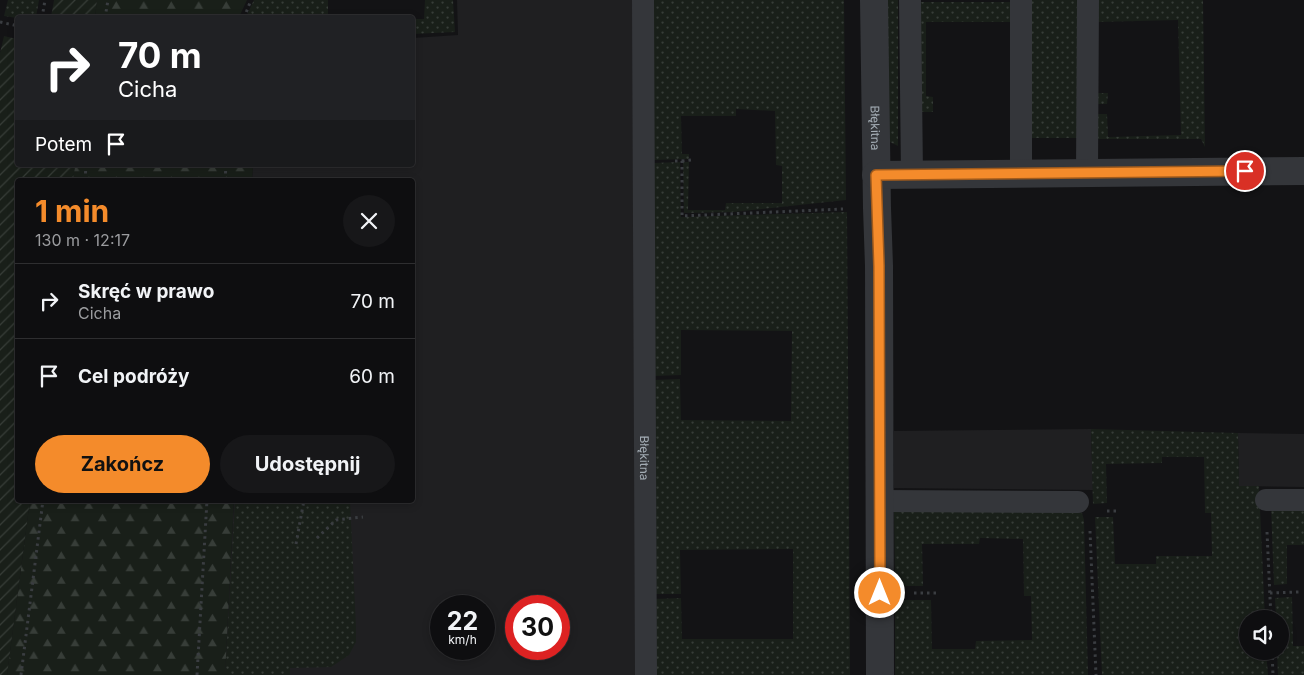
<!DOCTYPE html>
<html lang="pl">
<head>
<meta charset="utf-8">
<style>
	body { margin:0; font-family:Inter,sans-serif; background:#171719; color:#f1f3f6; height:100vh; display:flex; flex-direction:column; font-size:19px; white-space:nowrap }
	* { box-sizing:border-box; margin:0 }
	p { font-size:16px; color:#9b9c9f }
	.icon { flex:none; width:28px; height:28px; fill:none; stroke:currentColor; stroke-width:2; stroke-linecap:round; stroke-linejoin:round }
	.map { position:relative; flex:1; overflow:hidden }
	.drawer { position:absolute; left:15px; top:178px; width:400px; height:325px; display:flex; flex-direction:column; background:#0e0e10; border-radius:5px; box-shadow:0 2px 8px #0003,0 0 0 1px #2e2e30 }
	.drawer>* { flex:none }
	.top-card { position:absolute; left:15px; top:15px; width:400px; height:152px; border-radius:5px; box-shadow:0 2px 8px #0003,0 0 0 1px #2e2e30; background:#202124; color:#fff; overflow:hidden }
	.fabs { position:absolute; left:1239px; top:610px; display:grid; gap:10px }
	.fabs a { display:grid; place-items:center; width:50px; height:50px; border-radius:50%; background:#0e0e10; box-shadow:0 2px 8px #0003,0 0 0 1px #2e2e30; font-size:25px }
	.speed { position:absolute; left:430px; top:595px; display:flex; gap:10px; font-size:25px; font-weight:700; text-align:center }
	.speed>* { display:grid; place-content:center; width:65px; height:65px; border-radius:50%; background:#0e0e10; box-shadow:0 2px 8px #0003,0 0 0 1px #2e2e30; line-height:1 }
	.speed small { font-size:12px; font-weight:400 }
	.speed .limit { border:8px solid #d22; background:#fff; color:#111 }
	.pin { position:absolute; display:grid; place-items:center; width:42px; height:42px; color:#fff; margin:-21px; border:2px solid #fff; border-radius:50%; box-shadow:0 1px 5px #0007 }
	.me { position:absolute; width:55px; margin:-28px; rotate:0deg; stroke-linejoin:round; filter:drop-shadow(0 0 4px #0008) }
	.turn { display:flex; align-items:center; gap:18px; height:105px; padding:0 20px; font-size:22px }
	.turn .icon { width:65px; height:65px; stroke-width:2.5 }
	.turn b { display:block; font-size:35px; line-height:42px }
	.then { display:flex; align-items:center; height:48px; padding:0 20px; background:#0003; gap:10px; font-size:19px }
	.round { display:grid; place-items:center; flex:none; width:52px; height:52px; border-radius:26px; background:#171719 }
	.summary { display:flex; align-items:center; justify-content:space-between; height:85px; padding:0 20px }
	h1 { font-size:30px; font-weight:700; line-height:38px; color:#f48b2b }
	.button { display:flex; gap:10px; margin-top:auto; padding:10px 20px }
	.button a { flex:1; height:58px; border-radius:30px; background:#f48b2b; color:#111; font-size:20px; font-weight:700; line-height:58px; text-align:center }
	.button a+a { background:#171719; color:#f1f3f6 }
	ul { padding:0; list-style:none }
	li { display:flex; align-items:center; gap:15px; height:75px; padding:0 20px; border-top:1px solid #2e2e30 }
	li div { flex:1 }
	li b { display:block; font-size:19px }
	li em { font-style:normal }
	.map>svg:first-child { display:block }
	.built { fill:#1f1f21; fill-rule:evenodd }
	.grass { fill:url(#grass-dots) }
	.forest { fill:url(#forest-firs) }
	.garden { fill:url(#garden-furrows) }
	.lines { fill:none; stroke-linecap:round; stroke-linejoin:round }
	.path { stroke:#3a3d41; stroke-width:3; stroke-dasharray:2.5 4; stroke-linecap:butt }
	.service { stroke:#34363a; stroke-width:22 }
	.minor { stroke:#34363a; stroke-width:28 }
	.route-casing { stroke:#9f5a1c; stroke-width:12 }
	.route { stroke:#f48b2b; stroke-width:9 }
	.labels { text-anchor:middle; dominant-baseline:central; stroke-width:5; stroke-linejoin:round; paint-order:stroke }
	.street-label { font-size:12px; fill:#a4adb5; stroke:#0e0e0f }
</style>
</head>
<body>
<div class="map">
<svg width="1304" height="675" viewBox="0 0 1304 675">
	<defs>
		<pattern id="grass-dots" width="8" height="8" patternUnits="userSpaceOnUse" patternTransform="scale(1.25)"><rect width="8" height="8" fill="#191f19"/><path d="M2 2h.1M6 6h.1" fill="none" stroke="#373d38" stroke-width="1.8" stroke-linecap="round"/></pattern>
		<pattern id="forest-firs" width="22" height="20" patternUnits="userSpaceOnUse" patternTransform="scale(1.25)"><rect width="22" height="20" fill="#191f19"/><path d="M5 1l3.5 6h-7zM16 11l3.5 6h-7z" fill="#373d38"/></pattern>
		<pattern id="garden-furrows" width="10" height="10" patternUnits="userSpaceOnUse" patternTransform="scale(1.25)"><rect width="10" height="10" fill="#191f19"/><path d="M-1 1l2-2M0 10L10 0M9 11l2-2" fill="none" stroke="#373d38"/></pattern>
	</defs>
	<rect width="100%" height="100%" fill="#131315"/>
	<!-- built -->
	<g class="built">
		<path d="M457,0H635L639,675H225L234,500H412V180H252L253,165H412L413,38L458,35ZM441,606H484V649H441ZM516,606H559V649H516Z"/>
		<polygon points="1091,429 1093,490 894,488 894,431"/>
		<polygon points="1238,433 1304,434 1304,487 1239,486"/>
	</g>
	<!-- grass -->
	<g class="grass">
		<polygon points="8,0 39,0 36,17 17,18 4,16"/>
		<polygon points="254,0 328,0 328,17 246,17"/>
		<polygon points="425,0 453,0 455,32 413,34 413,19 424,19"/>
		<polygon points="654,0 844,0 846,200 734,212 684,213 683,162 689,162 688,210 725,210 726,203 782,203 782,166 776,165 775,111 736,109 736,116 681,116 682,154 689,154 689,159 653,160"/>
		<polygon points="883,0 898,0 898,146 890,142 884,135"/>
		<polygon points="1029,0 1078,0 1080,138 1028,138"/>
		<polygon points="1096,0 1203,0 1205,147 1201,139 1097,139 1096,114 1107,114 1108,137 1181,135 1178,20 1098,22 1098,93 1108,93 1107,104 1096,104"/>
		<polygon points="915,2 1016,2 1010,22 926,22 926,96 933,97 933,112 915,112"/>
		<polygon points="680,162 681,217 847,212 850,675 656,675 655,599 681,598 682,639 793,639 793,549 680,550 681,594 655,594 654,380 680,379 681,420 791,421 792,331 681,330 681,375 654,376 654,163"/>
		<polygon points="1091,429 1238,433 1239,486 1259,486 1265,619 1248,619 1248,651 1266,651 1268,675 1102,675 1095,517 1113,517 1115,564 1156,564 1156,556 1212,556 1211,513 1205,513 1204,457 1162,457 1162,463 1106,464 1107,503 1093,504"/>
		<polygon points="235,500 350,500 356,627 356,642 349,655 331,667 290,668 290,675 225,675"/>
		<polygon points="1271,506 1304,506 1304,545 1287,545 1287,584 1274,585"/>
		<polygon points="1075,510 1082,513 1084,520 1088,675 895,675 895,600 931,600 932,649 975,649 976,641 1032,640 1031,596 1024,596 1023,539 980,538 979,544 922,544 923,586 895,586 894,512"/>
		<polygon points="1292,597 1293,646 1304,646 1304,675 1278,675 1277,651 1280,651 1280,619 1276,619 1275,598"/>
	</g>
	<!-- forest -->
	<g class="forest">
		<polygon points="97,0 247,0 239,17 95,18"/>
		<polygon points="75,165 253,165 252,180 73,180"/>
		<polygon points="30,500 234,500 225,675 7,675"/>
	</g>
	<!-- garden -->
	<g class="garden">
		<polygon points="54,0 97,0 95,17 51,17"/>
		<polygon points="4,36 17,39 18,165 75,165 73,180 18,180 18,500 30,500 7,675 0,675 0,53"/>
	</g>
	<g class="lines">
		<!-- path -->
		<g class="path">
			<polyline points="42,18 45,0"/>
			<polyline points="105,18 108,0"/>
			<polyline points="244,18 251,0"/>
			<polyline points="0,22 18,26"/>
			<polyline points="675,161 682,161 682,216 843,209"/>
			<polyline points="682,161 691,160"/>
			<polyline points="85,180 86,165"/>
			<polyline points="225,180 226,165"/>
			<polyline points="1107,511 1119,511"/>
			<polyline points="1090,531 1096,675"/>
			<polyline points="1267,532 1271,619"/>
			<polyline points="317,538 336,520 363,517"/>
			<polyline points="296,544 304,500"/>
			<polyline points="914,593 938,593"/>
			<polyline points="1270,593 1299,592"/>
			<polyline points="1272,651 1273,675"/>
			<polyline points="21,675 43,500"/>
			<polyline points="197,675 207,500"/>
		</g>
		<!-- service -->
		<g class="service">
			<path id="s1" d="M643,0L646,675"/>
			<polyline points="910,0 912,175"/>
			<polyline points="1021,0 1021,173"/>
			<polyline points="1087,172 1088,0"/>
			<polyline points="1266,500 1304,500"/>
			<polyline points="880,501 1078,502"/>
		</g>
		<!-- minor -->
		<g class="minor">
			<path id="s2" d="M874,0L877,208L879,266L880,675"/>
			<polyline points="876,175 1304,171"/>
		</g>
	</g>
	<g class="lines">
		<defs>
			<polyline id="route" points="880,593 879,266 876,175 1245,171"/>
		</defs>
		<!-- route casing -->
		<use href="#route" class="route-casing"/>
		<!-- route -->
		<use href="#route" class="route"/>
	</g>
	<g class="labels">
		<!-- street labels -->
		<g class="street-label">
			<text stroke="none"><textPath href="#s2" startOffset="128">Błękitna</textPath></text>
			<text stroke="none"><textPath href="#s1" startOffset="458">Błękitna</textPath></text>
		</g>
	</g>
</svg>
<div class="fabs">
<a><svg class="icon" aria-label="sound" viewBox="0 0 24 24"><path d="M4 9h4l5-4v14l-5-4H4zM17 9q2 3 0 6"/></svg></a>
</div>
<div class="speed"><div>22<small>km/h</small></div><div class="limit">30</div></div>
<div class="pin" style="left:1245px;top:171px;background:#d93025"><svg class="icon" aria-label="arrive" viewBox="0 0 24 24"><path d="M6 21V4h12l-3 4 3 4H6"/></svg></div>
<svg class="me" style="left:880px;top:593px" viewBox="-20 -20 40 40"><circle r="17" fill="#f48b2b" stroke="#fff" stroke-width="3"/><path d="M0-11L8 9 0 5-8 9z" fill="#fff"/></svg>
<div class="top-card">
<div class="turn"><svg class="icon" aria-label="right" viewBox="0 0 24 24"><path d="M7 20v-9h11M14 6l5 5-5 5"/></svg><div><b>70 m</b>Cicha</div></div>
<div class="then">Potem<svg class="icon" aria-label="arrive" viewBox="0 0 24 24"><path d="M6 21V4h12l-3 4 3 4H6"/></svg></div>
</div>
<section class="drawer">
<div class="summary"><div><h1>1 min</h1><p>130 m · 12:17</p></div><a class="round"><svg class="icon" aria-label="close" viewBox="0 0 24 24"><path d="M6 6l12 12M18 6L6 18"/></svg></a></div>
<ul>
<li><svg class="icon" aria-label="right" viewBox="0 0 24 24"><path d="M7 20v-9h11M14 6l5 5-5 5"/></svg><div><b>Skręć w prawo</b><p>Cicha</p></div><em>70 m</em></li>
<li><svg class="icon" aria-label="arrive" viewBox="0 0 24 24"><path d="M6 21V4h12l-3 4 3 4H6"/></svg><div><b>Cel podróży</b></div><em>60 m</em></li>
</ul>
<div class="button"><a>Zakończ</a><a>Udostępnij</a></div>
</section>
</div>
</body>
</html>
